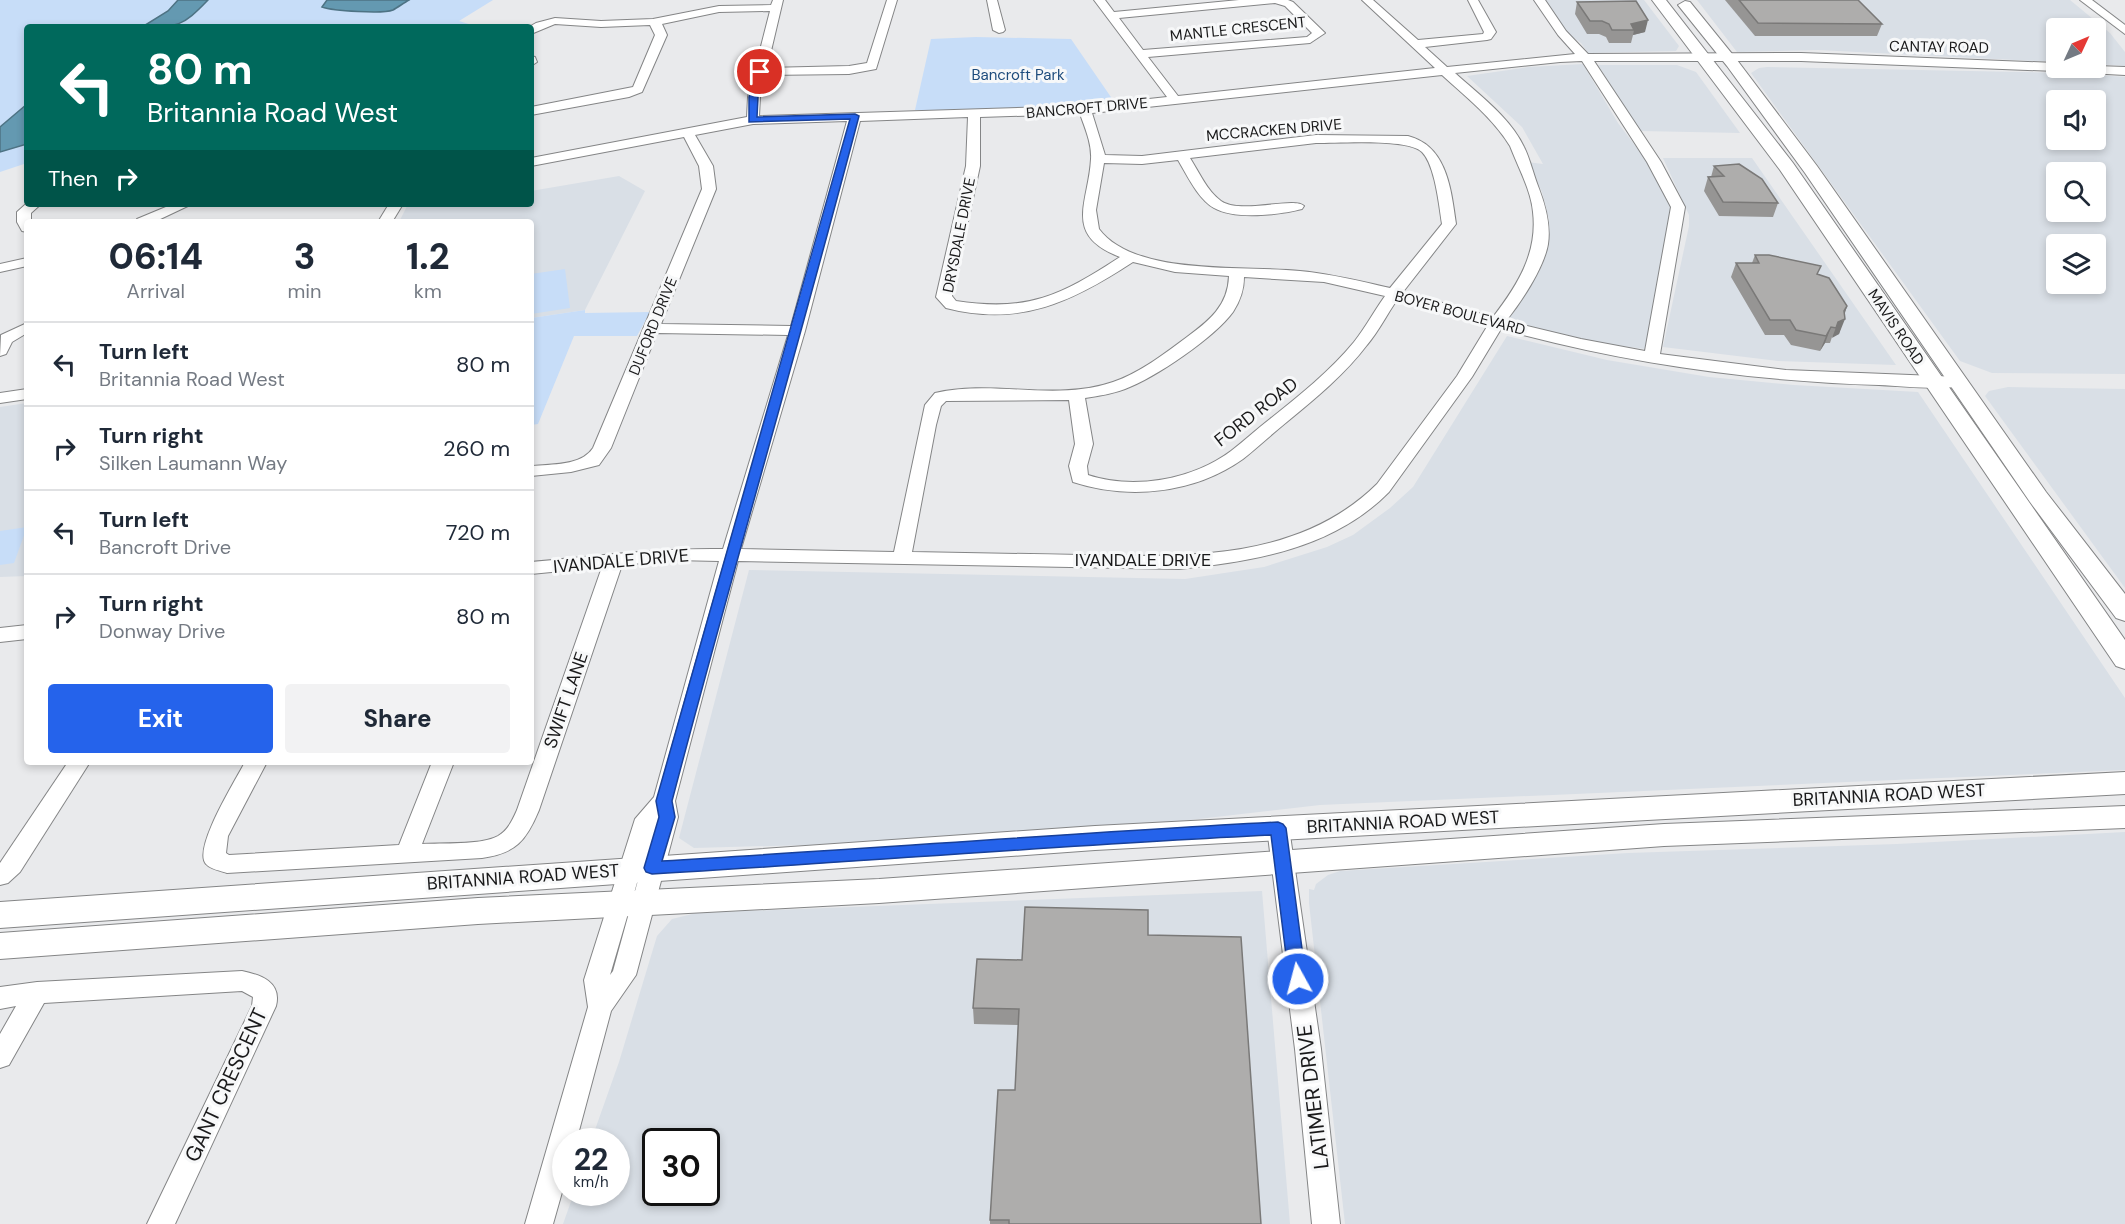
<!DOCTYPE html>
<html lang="en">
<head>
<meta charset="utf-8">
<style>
	body { margin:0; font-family:"DM Sans",sans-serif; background:#f2f2f3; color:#1f2937; height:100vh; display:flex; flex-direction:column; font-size:22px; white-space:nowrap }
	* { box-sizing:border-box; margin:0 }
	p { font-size:20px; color:#747a83 }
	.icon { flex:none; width:33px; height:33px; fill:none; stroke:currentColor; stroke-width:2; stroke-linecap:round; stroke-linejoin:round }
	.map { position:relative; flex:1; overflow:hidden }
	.sheet { position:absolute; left:24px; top:219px; width:510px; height:546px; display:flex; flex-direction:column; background:#fff; border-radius:6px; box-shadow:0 3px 9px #0003 }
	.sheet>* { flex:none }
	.top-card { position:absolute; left:24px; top:24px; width:510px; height:183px; border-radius:6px; box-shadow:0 3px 9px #0003; background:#00695c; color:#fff; overflow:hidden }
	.needle { width:39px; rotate:46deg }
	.tools { position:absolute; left:2046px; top:18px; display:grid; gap:12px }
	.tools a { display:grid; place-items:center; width:60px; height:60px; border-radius:6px; background:#fff; box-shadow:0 3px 9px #0003; font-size:30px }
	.speed { position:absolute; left:552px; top:1128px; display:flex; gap:12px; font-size:30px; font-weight:700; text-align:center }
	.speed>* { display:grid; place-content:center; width:78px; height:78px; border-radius:50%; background:#fff; box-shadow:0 3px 9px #0003; line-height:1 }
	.speed small { font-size:15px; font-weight:400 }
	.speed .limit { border:3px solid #111; border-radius:9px; background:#fff; color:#111 }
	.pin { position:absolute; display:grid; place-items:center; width:51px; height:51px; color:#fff; margin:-26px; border:3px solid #fff; border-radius:50%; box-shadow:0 2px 6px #0007 }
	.me { position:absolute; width:66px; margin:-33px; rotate:353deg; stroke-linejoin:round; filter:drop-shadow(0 0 4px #0008) }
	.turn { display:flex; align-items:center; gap:21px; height:126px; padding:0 24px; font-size:27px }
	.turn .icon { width:78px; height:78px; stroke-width:2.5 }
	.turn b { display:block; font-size:42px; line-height:51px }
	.then { display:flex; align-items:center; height:57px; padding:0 24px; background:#0003; gap:12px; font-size:22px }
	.eta { display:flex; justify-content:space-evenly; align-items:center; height:102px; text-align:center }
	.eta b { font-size:36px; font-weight:800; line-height:42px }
	.primary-button { display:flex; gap:12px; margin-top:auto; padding:12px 24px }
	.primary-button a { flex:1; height:69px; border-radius:6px; background:#2563eb; color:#fff; font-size:24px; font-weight:800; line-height:69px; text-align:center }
	.primary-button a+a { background:#f2f2f3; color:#1f2937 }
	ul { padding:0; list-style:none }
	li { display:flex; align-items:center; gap:18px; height:84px; padding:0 24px; border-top:2px solid #e0e1e3 }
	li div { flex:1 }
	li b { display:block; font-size:22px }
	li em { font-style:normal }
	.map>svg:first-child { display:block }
	.built { fill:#d9dfe6; fill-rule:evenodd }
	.green { fill:#c7ddf8 }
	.water { fill:#6499b1; stroke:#4e7384; stroke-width:1.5 }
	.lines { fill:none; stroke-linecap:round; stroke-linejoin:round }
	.minor-casing { stroke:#848586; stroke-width:2 }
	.major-casing { stroke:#848586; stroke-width:2 }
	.minor { fill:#fff; fill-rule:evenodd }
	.major { fill:#fff; fill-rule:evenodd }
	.wall { fill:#969594 }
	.shaded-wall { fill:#7a7978 }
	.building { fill:#aeadac; stroke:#7a7978; stroke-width:1.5 }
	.route { fill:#2563eb; stroke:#184099; stroke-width:1.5 }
	.labels { text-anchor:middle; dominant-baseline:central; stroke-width:6; stroke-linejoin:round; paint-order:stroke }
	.far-street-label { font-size:15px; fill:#19191a; stroke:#f7f8f9 }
	.far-park-label { font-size:15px; fill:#1d4b7c; stroke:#f7f8f9 }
	.street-label { font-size:18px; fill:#19191a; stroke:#f7f8f9 }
	.near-street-label { font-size:21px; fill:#19191a; stroke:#f7f8f9 }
</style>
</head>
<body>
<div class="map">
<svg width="2125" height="1224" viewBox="0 0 2125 1224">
	<rect width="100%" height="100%" fill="#e9eaec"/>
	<!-- built -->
	<g class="built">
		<polygon points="1545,0 1644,0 1679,46 1676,51 1588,53 1581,43 1564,31"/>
		<polygon points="1697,0 2070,0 2110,33 2125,52 2125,66 2096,64 2096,28 2056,28 2056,62 1818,50 1737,52"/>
		<polygon points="1583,64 1618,123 1650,165 1675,206 1645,349 1580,340 1504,322 1542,266 1549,220 1542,192 1527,162 1543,164 1522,127 1467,76 1529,67"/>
		<polygon points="1598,65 1677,65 1696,72 1740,133 1640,131"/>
		<path d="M1767,67L2075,73L2125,77V374L1992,373L1960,361L1751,73L1759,68ZM2056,100H2096V140H2056ZM2056,172H2096V212H2056ZM2056,244H2096V284H2056Z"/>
		<polygon points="1663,158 1752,158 1896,365 1778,361 1663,347 1689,226 1689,215"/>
		<polygon points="619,176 645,191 585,310 531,318 531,222 399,222 408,204 531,204 531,191"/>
		<polygon points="1507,336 1607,360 1709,377 1794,385 1918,392 2125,698 2125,770 1320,805 1025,839 694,848 679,838 749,570 1185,579 1264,567 1327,547 1353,535 1390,508 1413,487"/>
		<polygon points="2008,387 2125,389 2125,588 1985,396 1989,391"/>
		<polygon points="27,403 27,576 0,577 0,407"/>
		<polygon points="2125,832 2125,1224 1345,1224 1309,903 1309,889 1314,890 1316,884 1328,875 1340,871 1628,853 1897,844"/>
		<path d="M1262,891L1290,1224H563L574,1193L616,1192V1142L591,1141L619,1062L657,936L672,919L696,913ZM656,1142H706V1192H656Z"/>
	</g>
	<!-- green -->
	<g class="green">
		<polygon points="0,0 493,0 459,21 478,27 27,27 27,163 0,172"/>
		<polygon points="976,37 1071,39 1115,103 1021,110 915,110 931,39"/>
		<polygon points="565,269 570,308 531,314 531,274"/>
		<polygon points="585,310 585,313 650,312 637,336 574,336 538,424 531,425 531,318"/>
		<polygon points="27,527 14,563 0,565 0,531"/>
	</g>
	<!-- water -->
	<g class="water">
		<path d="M178,0H208C182,27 178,27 142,27L168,11Z"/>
		<path d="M327,0H409C404,3 398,7 393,10C383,14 333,11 322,7Z"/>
		<polygon points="27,104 27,144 0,152 0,127"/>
	</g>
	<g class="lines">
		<defs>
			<g id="minor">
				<path d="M773,0H783L767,68L849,66L867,63L887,0H897L876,69L849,74L765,75L760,97L759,116L1085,106L1167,97L1094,0H1105L1114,12L1239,0H1288L1293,2L1325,33L1310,43L1148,57L1178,96L1435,68L1362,0H1373L1418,40L1483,34L1484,32L1468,0H1478L1496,32L1491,39L1487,40L1425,47L1447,67L1575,54L1558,35L1534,0H1545L1566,31L1588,54L1801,53L2056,63V68H2062L2056,71L1801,61H1594L1661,162L1685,207L1660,354L1786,370L1960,377L1966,379L1968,382L1966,385C1944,391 1903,386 1879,385C1751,381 1624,363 1501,329L1472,377L1389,492C1334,548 1254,562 1179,569L738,561L675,801L678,817L636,975L611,1011L576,1142H566V1178L553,1224H525L588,1007L584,980L635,819L654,797L719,561L674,560L622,565L539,810C526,841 516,853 482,858L227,873C221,871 210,869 206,864C192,849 237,778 245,762H267L228,836L226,853L229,855L399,845L432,762H454L422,844C441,843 482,845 498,836C508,830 512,821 517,810L602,567L531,574V562C596,556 658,548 723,549L788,335L657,333L611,448L599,465L571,472L531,476V466C552,464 581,466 593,448L702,189L699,166L684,137L531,166V158L747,117L748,97L770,11L719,12L662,24L667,35L642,92L629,97L531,115V107L633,87L655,35L650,25L601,27L555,24L531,34L529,27L536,23L555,18L601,21L653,19L719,6L771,5ZM1275,3L1285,6L1312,33L1307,37L1143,50L1119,18ZM1582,61L1647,162L1671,207L1645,351L1581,339L1506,321C1521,302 1544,268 1548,244C1551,224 1545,204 1538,186C1533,173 1530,159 1524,147C1510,117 1478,94 1455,73L1560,62ZM1442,75C1466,97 1493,118 1510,146C1518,167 1531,190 1533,212C1538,253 1517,286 1493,317L1403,292L1456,224C1451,189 1447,146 1408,136L1316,135L1142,156L1105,155L1092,113ZM1080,114C1085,128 1092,144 1091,159C1089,202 1062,235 1120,257C1060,296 1029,312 956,301L952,296L980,166V117ZM968,117L966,166L936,297L946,308C1020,327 1072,302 1133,262L1175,272L1229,276C1228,306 1209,321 1187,337C1164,354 1140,373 1113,382C1055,402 993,379 935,393L925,405L894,552L741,549L805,331L860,121ZM847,121L791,326L661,324L716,189L713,166L695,135L753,124ZM1316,143C1337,143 1409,138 1422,152C1435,165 1439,205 1442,224L1390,288C1360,281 1331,274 1300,271C1246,265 1135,277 1099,229L1096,210L1104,163L1142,164L1178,160C1187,175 1198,199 1214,208C1235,220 1279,215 1302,209L1304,206C1294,196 1241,215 1221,201C1207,191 1199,172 1190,158ZM1244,277L1324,282L1385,296C1374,311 1366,327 1354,342C1330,371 1300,395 1270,419C1257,429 1244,441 1231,451C1192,480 1134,490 1088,475L1087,466L1093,444L1085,398C1098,396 1112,394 1125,389C1155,378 1215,337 1233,312C1240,301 1244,290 1244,277ZM1397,300L1488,325L1457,376L1377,484C1298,562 1183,557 1081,555C1025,554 969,553 912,552L936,425L941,406L946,401L1069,400L1075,444L1069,466L1073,482C1128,500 1194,494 1243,459C1258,447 1273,433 1288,421C1316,398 1345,374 1367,345C1379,331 1387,314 1397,300ZM645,855L613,971L610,975L641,869Z"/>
				<polygon points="987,0 997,0 1005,30 1003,32 999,33 993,30"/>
				<polygon points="2080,0 2092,0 2125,25 2125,34"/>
				<polygon points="531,56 535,57 537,62 531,66"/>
				<polygon points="2096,66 2125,67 2125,75 2070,72 2064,68"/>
				<polygon points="27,203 41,204 31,213 31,222 27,222 27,232 22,231 17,222 17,212"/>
				<polygon points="173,204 192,204 154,222 135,222 137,219"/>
				<polygon points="389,204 403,204 392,222 378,222"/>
				<polygon points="27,258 27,266 0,272 0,264"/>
				<polygon points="27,323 27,333 12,342 6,354 0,356 1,335"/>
				<polygon points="27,389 27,399 0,403 0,393"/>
				<polygon points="27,625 27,639 0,642 0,628"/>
				<polygon points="68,762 90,762 20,872 8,883 0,885 0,863"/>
				<polygon points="1278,819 1286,822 1289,828 1321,1049 1340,1224 1312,1224 1295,1049 1267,828 1270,822"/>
				<path d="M242,971C261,975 282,982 276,1006L175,1224H147L252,1006L253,997L242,991L44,1003L9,1065L0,1068V1034L16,1006L0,1009V987L37,982Z"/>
			</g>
			<g id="major">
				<polygon points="1652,0 1666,0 1793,163 2125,640 2125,669 2116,666 1780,170"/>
				<polygon points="1685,1 1690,2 1737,60 1817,166 2046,492 2125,594 2125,621 2116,618 2030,502 1805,173 1727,66 1678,5"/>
				<polygon points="2125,772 2125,794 1095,850 0,928 0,902 1095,826"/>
				<polygon points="2125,806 2125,828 1664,846 879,903 478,924 0,959 0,933 478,898 879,879 1664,824"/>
			</g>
		</defs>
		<!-- minor casing -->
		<use href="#minor" class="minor-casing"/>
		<!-- major casing -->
		<use href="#major" class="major-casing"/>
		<!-- minor -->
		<use href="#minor" class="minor"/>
		<!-- major -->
		<use href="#major" class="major"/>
	</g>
	<!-- wall -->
	<g class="wall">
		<polygon points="1725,0 1858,0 1882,24 1877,36 1755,36"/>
		<polygon points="1577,2 1645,32 1633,35 1631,43 1609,43 1606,37 1599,34 1587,34 1575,14"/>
		<polygon points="1714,166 1778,203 1773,217 1719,216 1704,191 1708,177 1711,177"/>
		<polygon points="1755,255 1818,274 1847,306 1839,334 1832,337 1830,343 1825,343 1820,351 1791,345 1784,335 1765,335 1731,277 1736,263 1752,263"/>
		<polygon points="1148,935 1261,1224 990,1224 990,1220 1015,1090 1018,1025 974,1024 973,1008 1022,960"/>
	</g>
	<!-- shaded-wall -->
	<g class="shaded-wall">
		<polygon points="1648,20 1645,32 1633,35 1634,30 1631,24"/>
		<polygon points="1847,306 1842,321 1845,319 1839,334 1832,338 1838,322"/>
		<polygon points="1831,327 1825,343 1820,351 1826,336"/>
	</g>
	<!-- building -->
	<g class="building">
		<polygon points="1739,0 1858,0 1882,24 1758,23"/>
		<polygon points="1636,1 1648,20 1631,24 1634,30 1612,30 1609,24 1602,21 1590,21 1577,2"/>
		<polygon points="1739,164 1762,179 1778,203 1723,202 1708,177 1724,176 1714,166"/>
		<polygon points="1755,255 1769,255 1821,266 1817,274 1829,278 1847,306 1844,311 1845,319 1838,322 1836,328 1831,327 1826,336 1796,330 1790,320 1770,320 1736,263 1759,263"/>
		<polygon points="1025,907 1148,910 1148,935 1241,937 1261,1224 1009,1224 1009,1220 990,1220 998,1090 1015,1090 1019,1009 973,1008 977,959 1022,960"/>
	</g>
	<!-- route -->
	<path class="route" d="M760,70L764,72L758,97L757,117L855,114L859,116C799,345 732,572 672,801L675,817L662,861C867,849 1072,833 1278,822L1283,824L1286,828L1306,979L1304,984L1298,986L1292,984L1289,979L1271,835C1064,845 858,862 652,874L646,872L644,868L659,817L656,801C719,573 787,347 850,119L749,122V97L756,72Z"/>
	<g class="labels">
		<!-- far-street labels -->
		<g class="far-street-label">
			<text transform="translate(1238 29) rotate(-6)">MANTLE CRESCENT</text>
			<text transform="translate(1939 47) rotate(1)">CANTAY ROAD</text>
			<text transform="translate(1087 108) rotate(-5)">BANCROFT DRIVE</text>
			<text transform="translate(1274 130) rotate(-5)">MCCRACKEN DRIVE</text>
			<text transform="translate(959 235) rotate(-79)">DRYSDALE DRIVE</text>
			<text transform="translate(1460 313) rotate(15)">BOYER BOULEVARD</text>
			<text transform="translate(653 326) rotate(-68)">DUFORD DRIVE</text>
			<text transform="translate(1896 327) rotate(56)">MAVIS ROAD</text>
		</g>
		<!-- far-park labels -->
		<g class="far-park-label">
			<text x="1018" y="75">Bancroft Park</text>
		</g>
		<!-- street labels -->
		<g class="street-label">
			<text transform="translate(1256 412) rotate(-38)">FORD ROAD</text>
			<text x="1143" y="560">IVANDALE DRIVE</text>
			<text transform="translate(621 561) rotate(-5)">IVANDALE DRIVE</text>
			<text transform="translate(566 700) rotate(-71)">SWIFT LANE</text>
			<text transform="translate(1889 795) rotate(-3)">BRITANNIA ROAD WEST</text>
			<text transform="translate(1403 822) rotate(-3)">BRITANNIA ROAD WEST</text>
			<text transform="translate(523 877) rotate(-4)">BRITANNIA ROAD WEST</text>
		</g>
		<!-- near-street labels -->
		<g class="near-street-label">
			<text transform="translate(226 1085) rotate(-65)">GANT CRESCENT</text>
			<text transform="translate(1313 1097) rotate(-97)">LATIMER DRIVE</text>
		</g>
	</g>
</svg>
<div class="tools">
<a><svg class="needle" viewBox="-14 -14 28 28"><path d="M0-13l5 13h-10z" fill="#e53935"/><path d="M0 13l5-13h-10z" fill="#747a83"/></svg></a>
<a><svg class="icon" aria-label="sound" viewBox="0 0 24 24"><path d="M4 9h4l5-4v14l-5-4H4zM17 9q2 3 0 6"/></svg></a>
<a><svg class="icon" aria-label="search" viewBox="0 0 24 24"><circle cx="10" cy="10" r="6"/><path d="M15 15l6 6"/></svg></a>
<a><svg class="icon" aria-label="layers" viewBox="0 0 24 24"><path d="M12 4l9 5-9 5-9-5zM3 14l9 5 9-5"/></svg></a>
</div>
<div class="speed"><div>22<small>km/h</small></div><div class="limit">30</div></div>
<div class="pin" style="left:760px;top:72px;background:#d93025"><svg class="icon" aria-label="arrive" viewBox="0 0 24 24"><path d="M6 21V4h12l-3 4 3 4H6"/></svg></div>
<svg class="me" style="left:1298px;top:979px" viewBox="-20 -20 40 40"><circle r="17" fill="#2563eb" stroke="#fff" stroke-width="3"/><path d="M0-11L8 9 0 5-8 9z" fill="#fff"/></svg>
<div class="top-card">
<div class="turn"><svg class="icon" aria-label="left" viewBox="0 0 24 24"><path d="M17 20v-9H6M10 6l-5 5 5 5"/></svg><div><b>80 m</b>Britannia Road West</div></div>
<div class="then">Then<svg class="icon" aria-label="right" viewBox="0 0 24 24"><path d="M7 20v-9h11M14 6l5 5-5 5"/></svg></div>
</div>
<section class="sheet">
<div class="eta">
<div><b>06:14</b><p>Arrival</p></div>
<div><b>3</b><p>min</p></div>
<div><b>1.2</b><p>km</p></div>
</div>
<ul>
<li><svg class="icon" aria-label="left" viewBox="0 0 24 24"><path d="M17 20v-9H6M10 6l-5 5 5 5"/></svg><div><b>Turn left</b><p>Britannia Road West</p></div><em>80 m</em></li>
<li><svg class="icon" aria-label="right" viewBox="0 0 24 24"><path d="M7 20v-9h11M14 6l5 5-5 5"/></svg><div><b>Turn right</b><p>Silken Laumann Way</p></div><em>260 m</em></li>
<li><svg class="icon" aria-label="left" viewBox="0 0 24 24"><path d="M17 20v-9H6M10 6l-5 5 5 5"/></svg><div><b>Turn left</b><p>Bancroft Drive</p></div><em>720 m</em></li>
<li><svg class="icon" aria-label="right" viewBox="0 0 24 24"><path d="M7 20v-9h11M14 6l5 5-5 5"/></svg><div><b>Turn right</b><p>Donway Drive</p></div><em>80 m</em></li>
</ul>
<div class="primary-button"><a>Exit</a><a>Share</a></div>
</section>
</div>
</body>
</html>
